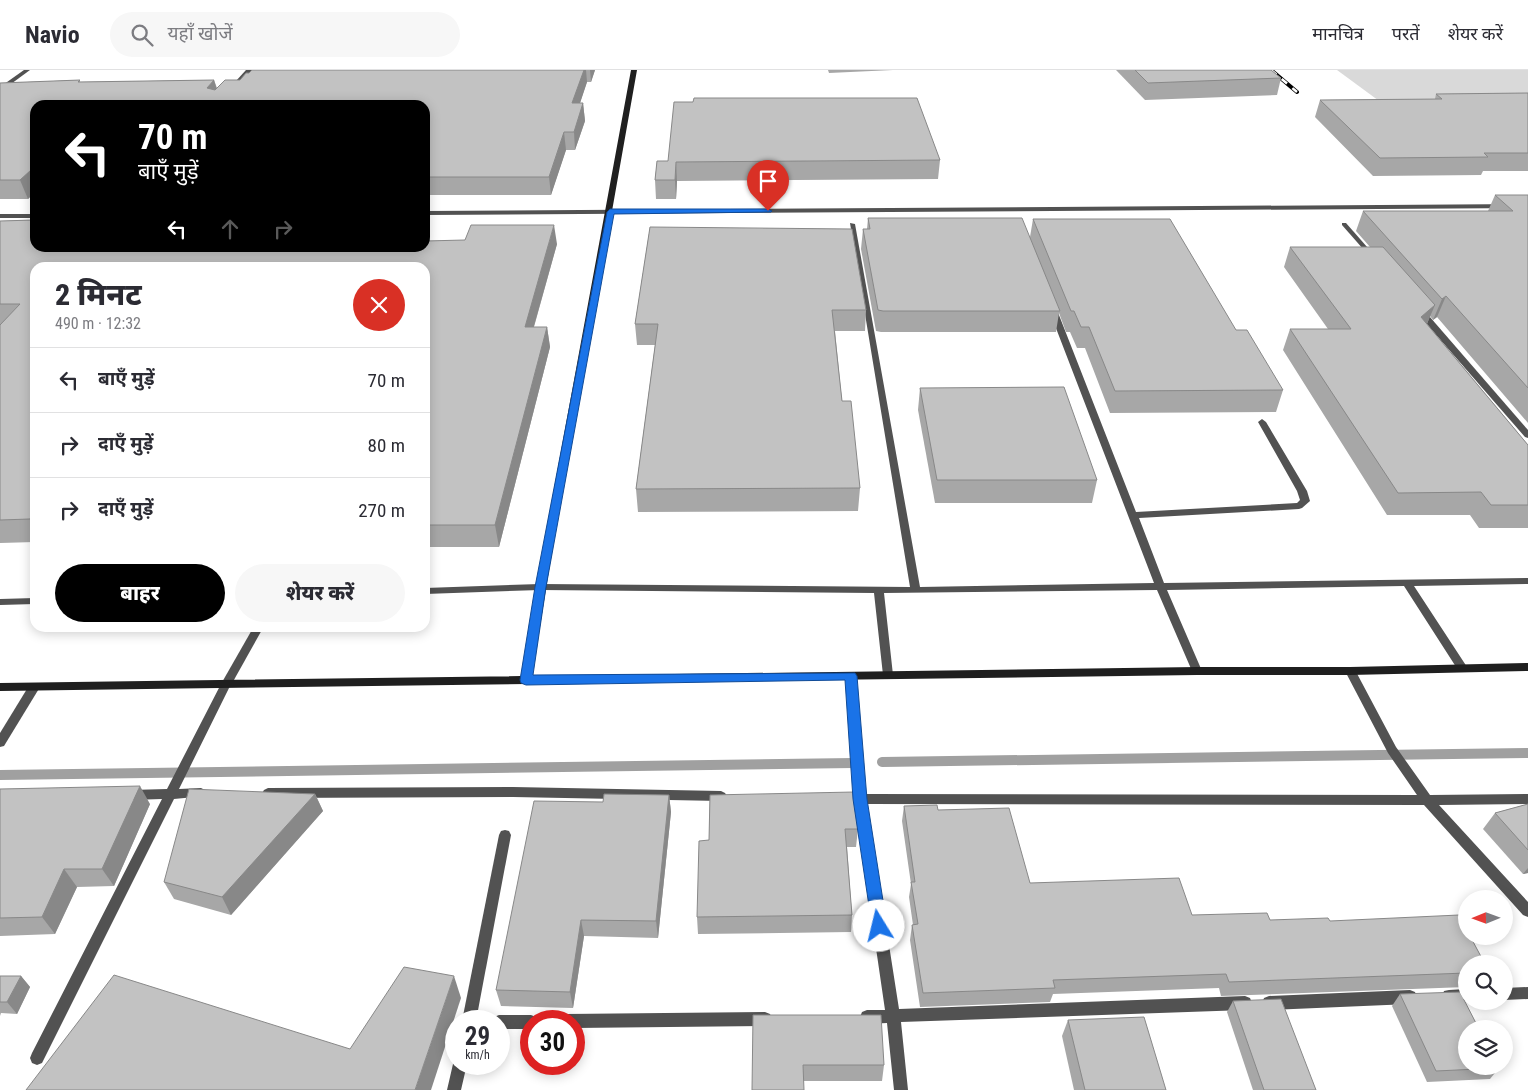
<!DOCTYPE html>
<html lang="hi">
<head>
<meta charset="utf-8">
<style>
	body { margin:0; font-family:"Roboto Condensed","Noto Sans Devanagari",sans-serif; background:#f7f7f7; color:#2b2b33; height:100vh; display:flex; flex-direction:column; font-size:19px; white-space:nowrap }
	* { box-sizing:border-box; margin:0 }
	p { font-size:16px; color:#7c7c81 }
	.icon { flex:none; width:28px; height:28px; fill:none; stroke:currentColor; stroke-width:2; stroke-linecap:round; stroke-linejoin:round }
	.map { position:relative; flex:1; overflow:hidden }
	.panel { position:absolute; left:30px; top:192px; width:400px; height:370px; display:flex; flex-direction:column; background:#fff; border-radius:15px; box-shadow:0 2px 12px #0003 }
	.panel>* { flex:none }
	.guide { position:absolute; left:30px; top:30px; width:400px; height:152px; border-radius:15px; box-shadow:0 2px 12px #0003; background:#000; color:#fff; overflow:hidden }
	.needle { width:32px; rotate:269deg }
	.tools { position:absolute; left:1458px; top:820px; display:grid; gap:10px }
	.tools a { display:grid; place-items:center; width:55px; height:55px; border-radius:50%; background:#fff; box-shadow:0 2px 12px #0003; font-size:25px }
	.speed { position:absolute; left:445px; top:940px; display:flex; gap:10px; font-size:25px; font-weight:700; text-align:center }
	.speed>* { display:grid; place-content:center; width:65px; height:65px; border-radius:50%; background:#fff; box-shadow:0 2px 12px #0003; line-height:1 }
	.speed small { font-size:12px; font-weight:400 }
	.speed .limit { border:8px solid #d22; background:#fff; color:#111 }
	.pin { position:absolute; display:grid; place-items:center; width:42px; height:42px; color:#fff; margin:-51px -21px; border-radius:50% 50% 50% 0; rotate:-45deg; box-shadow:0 0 5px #0007 }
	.pin .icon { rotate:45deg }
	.me { position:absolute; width:55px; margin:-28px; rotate:351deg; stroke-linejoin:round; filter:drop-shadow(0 0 4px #0008) }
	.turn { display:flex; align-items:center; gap:18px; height:105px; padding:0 25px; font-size:22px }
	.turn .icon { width:65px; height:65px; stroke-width:2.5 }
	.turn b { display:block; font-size:35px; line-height:42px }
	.lanes { display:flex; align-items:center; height:48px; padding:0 25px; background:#0003; justify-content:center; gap:25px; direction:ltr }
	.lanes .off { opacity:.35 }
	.round { display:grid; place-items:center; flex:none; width:52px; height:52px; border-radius:26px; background:#f7f7f7 }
	.summary { display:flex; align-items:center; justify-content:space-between; height:85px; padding:0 25px }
	h1 { font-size:30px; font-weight:800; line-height:38px }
	.button { display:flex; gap:10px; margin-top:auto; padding:10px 25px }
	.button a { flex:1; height:58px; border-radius:30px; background:#000; color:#fff; font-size:20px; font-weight:800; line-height:58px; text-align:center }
	.button a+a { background:#f7f7f7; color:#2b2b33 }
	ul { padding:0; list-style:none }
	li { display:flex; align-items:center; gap:15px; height:65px; padding:0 25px; border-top:1px solid #e1e1e2 }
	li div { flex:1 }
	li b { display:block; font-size:19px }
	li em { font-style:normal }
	header { display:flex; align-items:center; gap:30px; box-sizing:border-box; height:70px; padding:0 25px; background:#fff; border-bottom:1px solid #e1e1e2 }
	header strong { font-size:24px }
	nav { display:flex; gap:28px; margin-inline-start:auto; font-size:18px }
	.search { width:350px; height:45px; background:#f7f7f7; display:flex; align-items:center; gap:12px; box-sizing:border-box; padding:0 18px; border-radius:28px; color:#7c7c81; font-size:19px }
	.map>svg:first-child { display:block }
	.green { fill:#d9d9d9 }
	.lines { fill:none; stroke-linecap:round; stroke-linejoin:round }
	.stream { stroke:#a0a0a0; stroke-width:10 }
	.lane { fill:#525252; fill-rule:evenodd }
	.street { fill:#525252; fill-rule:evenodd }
	.secondary { fill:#1f1f1f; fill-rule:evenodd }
	.rail-casing { stroke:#000; stroke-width:4 }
	.rail { stroke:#fff; stroke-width:2.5; stroke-dasharray:7; stroke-linecap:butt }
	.wall { fill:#a7a7a7 }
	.shaded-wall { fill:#888 }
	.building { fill:#c2c2c2; stroke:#888 }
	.route { fill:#1a73e8; stroke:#114b97 }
</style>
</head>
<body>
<header>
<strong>Navio</strong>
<div class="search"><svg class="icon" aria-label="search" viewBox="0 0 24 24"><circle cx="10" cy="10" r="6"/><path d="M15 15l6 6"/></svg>यहाँ खोजें</div>
<nav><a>मानचित्र</a><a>परतें</a><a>शेयर करें</a></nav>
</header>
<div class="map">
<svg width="1528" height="1020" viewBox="0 0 1528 1020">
	<rect width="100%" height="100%" fill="#fff"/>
	<!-- green -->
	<polygon class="green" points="1337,0 1528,0 1528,38 1390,39"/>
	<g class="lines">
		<!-- stream -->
		<g class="stream">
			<polyline points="882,692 1528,683"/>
			<polyline points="0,705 853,693"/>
		</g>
		<!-- lane -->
		<g class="lane">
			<polygon points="24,0 30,0 0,22 0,17"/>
			<polygon points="246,0 252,0 220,35 214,35"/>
			<polygon points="1528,134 1528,138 425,145 425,141"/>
			<rect x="0" y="144" width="35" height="4"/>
			<polygon points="850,153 855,154 920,517 1154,513 1049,240 1053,238 1057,240 1136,442 1297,433 1300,430 1297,421 1258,352 1262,349 1266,352 1307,421 1310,431 1302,438 1299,439 1139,448 1164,513 1528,508 1528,514 1414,516 1467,597 1466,600 1458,600 1404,516 1167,520 1202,601 1201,604 1193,604 1192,601 1157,520 884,523 893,605 892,608 884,608 883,605 874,523 540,520 425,524 425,518 540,514 910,517"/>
			<polygon points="1342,153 1346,153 1375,186 1375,188 1371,188 1342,155"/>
			<polygon points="1417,239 1423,239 1528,360 1528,368 1525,367 1417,243"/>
			<polygon points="35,528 35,534 0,535 0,529"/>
			<polygon points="253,558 263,558 230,617 222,617 221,614"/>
		</g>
		<!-- street -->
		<g class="street">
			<polygon points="1350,597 1354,598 1396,677 1430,725 1528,724 1528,734 1439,735 1528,832 1528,847 1523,845 1424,735 867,734 899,939 1245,926 1250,928 1252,933 1250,938 1245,940 901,952 908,1020 894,1020 887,953 867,954 862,952 860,947 862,942 867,940 885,940 855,734 839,732 837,729 839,726 854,724 846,606 847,603 855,603 856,606 866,724 1417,725 1388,683 1345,601 1346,598"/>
			<polygon points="226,610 230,611 231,614 179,719 201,718 205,720 207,723 205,726 174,729 42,993 37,995 32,993 30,988 32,983 162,729 131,730 127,728 125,725 127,722 131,720 167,719 221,614 222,611"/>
			<polygon points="34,613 38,614 40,617 4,676 0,677 0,663 30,614"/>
			<polygon points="513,717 721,721 725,723 727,726 725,729 721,731 513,727 268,728 264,726 262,723 264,720 268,718"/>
			<polygon points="505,760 509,761 511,765 476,951 462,951 499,765 501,761"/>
			<polygon points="1528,917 1528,929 1504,930 1504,918"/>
			<polygon points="1466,919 1466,931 1449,932 1444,931 1442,926 1444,921 1449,920"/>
			<polygon points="1410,920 1415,922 1417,927 1415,932 1410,934 1269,940 1264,938 1262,933 1264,928 1269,926"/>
			<polygon points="765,942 770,944 772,949 770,954 765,956 574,958 574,951 559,951 561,946 566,944"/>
			<polygon points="499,945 531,945 536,947 538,951 531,951 531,959 499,959 499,951 492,951 494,947"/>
			<polygon points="456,988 456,994 467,994 461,1020 447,1020 453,994"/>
		</g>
		<!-- secondary -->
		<polygon class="secondary" points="631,0 637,0 556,457 532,606 1197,597 1350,597 1528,593 1528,601 1350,605 1197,605 0,621 0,613 521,606 547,457"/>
		<defs>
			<polyline id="rail" points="1271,0 1297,22"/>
		</defs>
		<!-- rail casing -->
		<use href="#rail" class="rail-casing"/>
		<!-- rail -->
		<use href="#rail" class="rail"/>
	</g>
	<!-- wall -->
	<g class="wall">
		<polygon points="252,0 595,0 591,12 587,12 580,33 583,33 585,51 575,80 566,80 551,125 425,125 425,35 35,35 35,122 28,129 0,129 0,13 80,10 80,12 214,10 217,18 240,10 249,3"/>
		<polygon points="828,0 893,0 829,3"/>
		<polygon points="1116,0 1271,0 1281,8 1277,25 1145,30"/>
		<polygon points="1528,23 1528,101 1483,101 1481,105 1373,106 1315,47 1320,30 1435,29 1436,24"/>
		<polygon points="940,90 938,109 677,111 676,129 656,129 655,110 657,91"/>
		<polygon points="1495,125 1528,125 1528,353 1437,247 1433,250 1430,246 1427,254 1528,375 1528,458 1479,458 1470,445 1387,445 1283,280 1290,259 1328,259 1284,197 1290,177 1370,177 1356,161 1363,141 1488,141"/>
		<polygon points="868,148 1030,167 1033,149 1236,260 1283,320 1276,342 1110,343 1085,278 1077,278 1070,262 1066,262 1059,243 1056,262 881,262 876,261 861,179 863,159 867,159"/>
		<polygon points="34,150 35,178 557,174 534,257 547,257 550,277 499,477 425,477 425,198 35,198 35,472 0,473 0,151"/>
		<polygon points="650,157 866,240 865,261 835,261 842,331 860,418 858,441 638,442 636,419 655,275 637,275 635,254"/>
		<polygon points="920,318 1097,410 1092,433 935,433 918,340"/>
		<polygon points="0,719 150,734 114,816 77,817 55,864 0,866"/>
		<polygon points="315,724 323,741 231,845 174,829 164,812"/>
		<polygon points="669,725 671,742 658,868 584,866 573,938 501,936 496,920 603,732"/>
		<polygon points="710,725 858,759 856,777 847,777 852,845 851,862 698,864 697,847 709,770"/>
		<polygon points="1528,734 1528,803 1523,804 1483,759 1495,743"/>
		<polygon points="904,736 938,740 1030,813 1192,845 1270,850 1330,851 1466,894 1466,917 1221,926 1219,918 1053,924 1050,932 920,937 910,870 912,855 913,855 909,827 911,814 902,751"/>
		<polygon points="0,906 21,906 30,917 17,944 1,943 0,946"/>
		<polygon points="1400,924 1499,998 1490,1009 1427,1012 1392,936"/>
		<polygon points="1233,931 1316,1020 1253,1020 1227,942"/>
		<polygon points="753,945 884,995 882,1011 803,1011"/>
		<polygon points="1068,950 1166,1020 1074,1020 1062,966"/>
	</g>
	<!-- shaded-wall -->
	<g class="shaded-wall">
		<polygon points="584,0 586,0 587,12 574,51 572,33"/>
		<polygon points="590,0 595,0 591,12"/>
		<polygon points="214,10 219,27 207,18"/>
		<polygon points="583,33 585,51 575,80 574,62"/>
		<polygon points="564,62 566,80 551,125 549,107"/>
		<polygon points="676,92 677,111 676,129 675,110"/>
		<polygon points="31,100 35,109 35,122 28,129 20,110"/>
		<polygon points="554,155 557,174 528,277 525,257"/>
		<polygon points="70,178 92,178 79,197"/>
		<polygon points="1446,226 1437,247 1433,250 1442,229"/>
		<polygon points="1435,235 1426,256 1421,247"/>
		<polygon points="547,257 550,277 499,477 495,455"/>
		<polygon points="35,441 35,459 30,449"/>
		<polygon points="140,716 150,734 114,816 102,799"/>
		<polygon points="315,724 323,741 231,845 222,827"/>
		<polygon points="669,725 671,742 658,868 656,851"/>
		<polygon points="1528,798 1528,803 1523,804"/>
		<polygon points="64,799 77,817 55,864 42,847"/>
		<polygon points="581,850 584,866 573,938 570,922"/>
		<polygon points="21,906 30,917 17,944 7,932"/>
		<polygon points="454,906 461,928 431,1020 415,1020"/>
	</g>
	<!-- building -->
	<g class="building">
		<polygon points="252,0 584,0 572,33 583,33 574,62 564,62 549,107 425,107 425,35 35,35 35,100 31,100 20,110 0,110 0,13 80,10 78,12 214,10 207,18 215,20 225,10 240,10 246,3 249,3"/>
		<polygon points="1135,0 1271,0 1281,8 1148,13"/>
		<polygon points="1528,23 1528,83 1484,83 1488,87 1380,88 1320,30 1442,29 1436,24"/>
		<polygon points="694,28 917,28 940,90 676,92 675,110 655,110 657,91 668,91 674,32 693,32"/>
		<polygon points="1495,125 1528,125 1528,318 1446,226 1442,229 1363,141 1513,141"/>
		<polygon points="868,148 1022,148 1060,241 883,241 878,240 863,159 870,159"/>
		<polygon points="35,149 35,178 70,178 72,180 80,180 82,178 425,178 425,171 465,170 471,155 554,155 525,257 547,257 495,455 425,455 425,198 35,198 35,441 30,449 0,450 0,255 20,234 0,234 0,151 34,150"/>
		<polygon points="1033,149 1170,149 1236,260 1247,260 1283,320 1115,321 1089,257 1081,257 1074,241 1071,241"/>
		<polygon points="650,157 852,159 866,240 832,240 842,331 851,331 860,418 636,419 658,254 635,254"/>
		<polygon points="1290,177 1383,177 1435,235 1421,247 1528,375 1528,435 1491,435 1481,422 1398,423 1290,259 1351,259"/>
		<polygon points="1064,317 1097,410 937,410 920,318"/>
		<polygon points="140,716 102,799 64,799 42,847 0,848 0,719"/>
		<polygon points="189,719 315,724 222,827 164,812"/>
		<polygon points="854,722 858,759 845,759 852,845 697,847 699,771 709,770 710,725"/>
		<polygon points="604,724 669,725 656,851 581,850 570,922 496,920 534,731 603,732"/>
		<polygon points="1528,734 1528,780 1495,743"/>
		<polygon points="937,735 938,740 1009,738 1030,813 1179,808 1192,845 1267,843 1270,850 1328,848 1330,851 1459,845 1466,859 1466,866 1470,866 1485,894 1466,894 1466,903 1229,912 1226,904 1053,910 1055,918 923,923 912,855 918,854 911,812 915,812 904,736"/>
		<polygon points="404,897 454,906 415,1020 26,1020 114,905 350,979"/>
		<polygon points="0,906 21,906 7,932 0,932"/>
		<polygon points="1460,922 1479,959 1466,959 1466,996 1499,996 1499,998 1436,1001 1400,924"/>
		<polygon points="1281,929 1316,1020 1264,1020 1233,931"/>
		<polygon points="753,945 881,945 884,995 803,995 804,1020 752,1020"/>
		<polygon points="1144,947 1166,1020 1085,1020 1068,950"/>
	</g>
	<!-- route -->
	<polygon class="route" points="768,139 772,141 771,142 614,144 546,517 533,605 855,603 857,606 867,729 887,856 884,861 879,863 874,861 872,856 853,729 845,610 526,615 521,613 520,610 535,517 607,142 610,139"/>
</svg>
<div class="tools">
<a><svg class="needle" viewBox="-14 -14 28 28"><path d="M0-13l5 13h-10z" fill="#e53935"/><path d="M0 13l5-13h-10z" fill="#7c7c81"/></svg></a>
<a><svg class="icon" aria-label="search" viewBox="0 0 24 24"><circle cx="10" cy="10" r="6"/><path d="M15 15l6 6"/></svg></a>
<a><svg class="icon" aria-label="layers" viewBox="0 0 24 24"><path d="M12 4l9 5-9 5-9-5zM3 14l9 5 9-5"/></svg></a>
</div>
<div class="speed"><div>29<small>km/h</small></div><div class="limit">30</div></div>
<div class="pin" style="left:768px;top:141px;background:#d93025"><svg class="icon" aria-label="arrive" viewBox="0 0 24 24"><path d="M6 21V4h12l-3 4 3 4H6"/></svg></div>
<svg class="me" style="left:879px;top:856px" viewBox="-20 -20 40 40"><circle r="19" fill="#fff"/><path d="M0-13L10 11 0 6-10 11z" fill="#1a73e8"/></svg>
<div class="guide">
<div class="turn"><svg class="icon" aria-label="left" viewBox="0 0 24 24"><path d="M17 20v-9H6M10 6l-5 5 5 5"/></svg><div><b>70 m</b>बाएँ मुड़ें</div></div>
<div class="lanes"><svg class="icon" aria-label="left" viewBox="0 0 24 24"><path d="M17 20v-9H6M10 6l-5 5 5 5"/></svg><svg class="icon off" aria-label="ahead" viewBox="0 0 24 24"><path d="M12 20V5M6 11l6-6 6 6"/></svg><svg class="icon off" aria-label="right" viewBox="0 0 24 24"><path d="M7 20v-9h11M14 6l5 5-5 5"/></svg></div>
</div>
<section class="panel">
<div class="summary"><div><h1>2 मिनट</h1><p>490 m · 12:32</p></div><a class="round" style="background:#d93025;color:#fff"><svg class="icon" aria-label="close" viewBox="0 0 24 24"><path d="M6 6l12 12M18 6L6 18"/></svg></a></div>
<ul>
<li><svg class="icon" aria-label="left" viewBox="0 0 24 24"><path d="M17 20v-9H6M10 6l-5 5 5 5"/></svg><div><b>बाएँ मुड़ें</b></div><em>70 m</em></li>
<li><svg class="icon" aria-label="right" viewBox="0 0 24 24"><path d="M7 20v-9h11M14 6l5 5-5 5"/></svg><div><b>दाएँ मुड़ें</b></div><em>80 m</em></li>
<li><svg class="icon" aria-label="right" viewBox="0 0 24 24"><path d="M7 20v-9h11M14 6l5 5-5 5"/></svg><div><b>दाएँ मुड़ें</b></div><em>270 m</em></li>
</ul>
<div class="button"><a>बाहर</a><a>शेयर करें</a></div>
</section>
</div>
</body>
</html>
